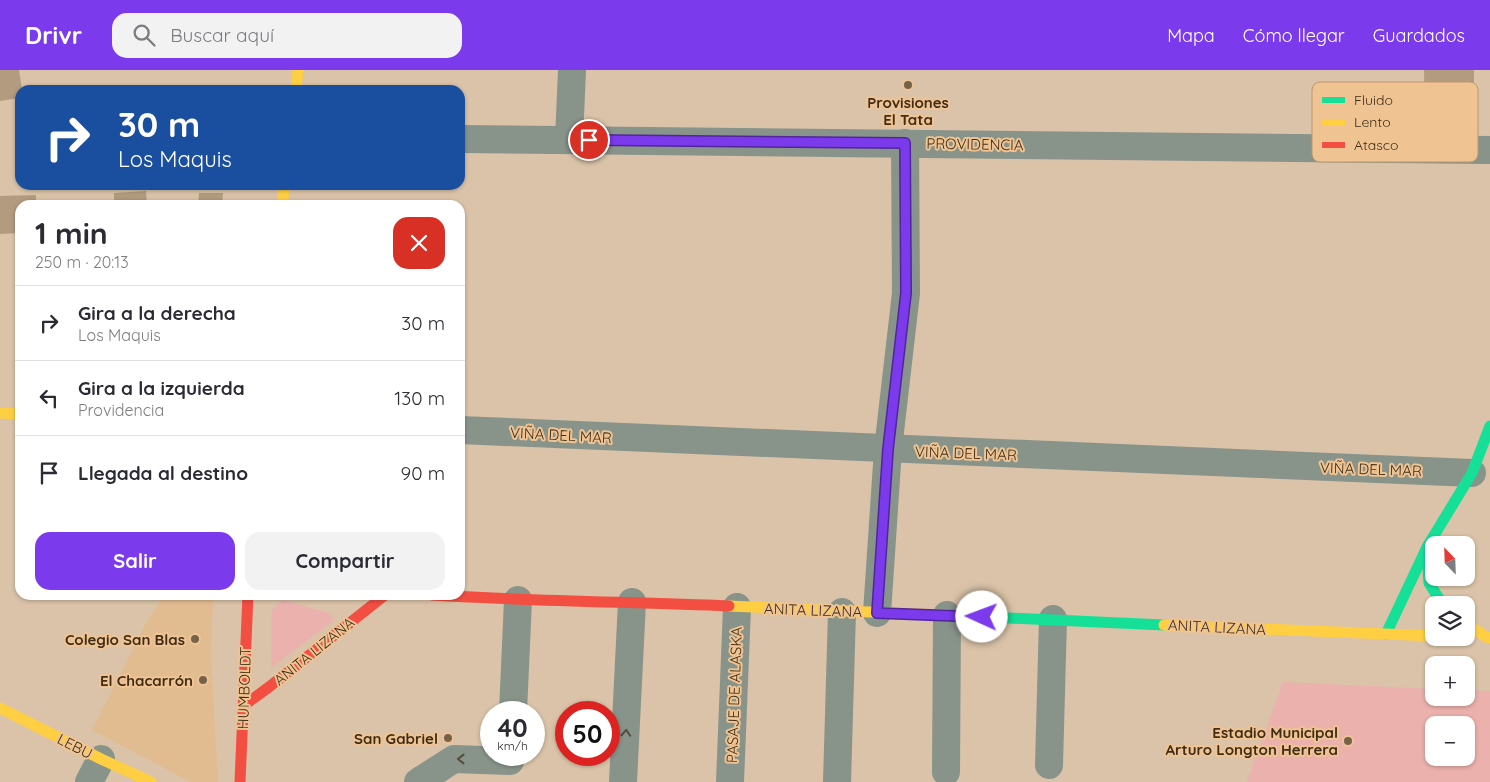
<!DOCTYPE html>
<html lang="es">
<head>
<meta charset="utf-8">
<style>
	body { margin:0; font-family:Quicksand,sans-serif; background:#f2f2f3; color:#2b2b33; height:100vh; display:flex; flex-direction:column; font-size:19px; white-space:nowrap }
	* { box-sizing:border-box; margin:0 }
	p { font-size:16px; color:#7c7c81 }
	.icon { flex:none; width:28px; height:28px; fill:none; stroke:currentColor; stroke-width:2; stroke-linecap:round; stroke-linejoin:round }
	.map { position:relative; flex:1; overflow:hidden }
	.panel { position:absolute; left:15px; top:130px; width:450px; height:400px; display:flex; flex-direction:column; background:#fff; border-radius:15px; box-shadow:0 1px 4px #0004 }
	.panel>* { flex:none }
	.banner { position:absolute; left:15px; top:15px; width:450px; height:105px; border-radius:15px; box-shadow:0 1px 4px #0004; background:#1a4fa0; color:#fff; overflow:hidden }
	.needle { width:32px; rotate:337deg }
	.controls { position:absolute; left:1425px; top:466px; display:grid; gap:10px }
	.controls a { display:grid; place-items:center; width:50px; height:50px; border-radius:10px; background:#fff; box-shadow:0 1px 4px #0004; font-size:25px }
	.speed { position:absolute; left:480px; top:631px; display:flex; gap:10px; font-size:25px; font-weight:700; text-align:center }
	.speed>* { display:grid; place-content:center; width:65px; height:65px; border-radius:50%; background:#fff; box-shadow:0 1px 4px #0004; line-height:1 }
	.speed small { font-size:12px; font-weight:400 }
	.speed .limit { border:8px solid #d22; background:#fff; color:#111 }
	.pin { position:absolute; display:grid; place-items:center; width:42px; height:42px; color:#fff; margin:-21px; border:2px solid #fff; border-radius:50%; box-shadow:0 1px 5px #0007 }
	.me { position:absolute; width:55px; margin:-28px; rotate:272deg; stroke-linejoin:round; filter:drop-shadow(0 0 4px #0008) }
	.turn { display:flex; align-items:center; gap:18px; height:105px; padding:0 20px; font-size:22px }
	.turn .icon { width:65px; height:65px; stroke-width:2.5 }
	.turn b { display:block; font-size:35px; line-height:42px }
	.round { display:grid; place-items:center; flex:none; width:52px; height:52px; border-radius:15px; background:#f2f2f3 }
	.summary { display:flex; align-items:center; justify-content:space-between; height:85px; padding:0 20px }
	h1 { font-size:30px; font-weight:700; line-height:38px }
	.button { display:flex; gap:10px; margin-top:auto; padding:10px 20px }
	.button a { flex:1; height:58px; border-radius:15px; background:#7c3aed; color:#fff; font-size:20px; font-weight:700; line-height:58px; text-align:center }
	.button a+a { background:#f2f2f3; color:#2b2b33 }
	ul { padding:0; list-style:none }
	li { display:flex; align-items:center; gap:15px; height:75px; padding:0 20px; border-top:1px solid #e1e1e2 }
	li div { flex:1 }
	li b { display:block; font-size:19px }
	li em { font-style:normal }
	header { display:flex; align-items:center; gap:30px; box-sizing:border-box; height:70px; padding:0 25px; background:#7c3aed; color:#fff }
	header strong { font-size:24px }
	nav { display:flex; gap:28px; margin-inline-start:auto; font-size:18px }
	.search { width:350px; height:45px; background:#f2f2f3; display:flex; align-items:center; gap:12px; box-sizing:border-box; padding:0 18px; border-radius:15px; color:#7c7c81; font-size:19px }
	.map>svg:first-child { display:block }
	.built { fill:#e1bc91 }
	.green { fill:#ebb1ac; fill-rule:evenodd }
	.building { fill:#b29b7e }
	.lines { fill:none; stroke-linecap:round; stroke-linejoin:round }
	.street { stroke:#88938a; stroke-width:28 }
	.fast { stroke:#16e098; stroke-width:11 }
	.slow { stroke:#ffcf43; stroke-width:11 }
	.jam { stroke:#f24e42; stroke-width:11 }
	.oneway { stroke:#554c3b }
	.route-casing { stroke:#51269a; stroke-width:12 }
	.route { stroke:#7c3aed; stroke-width:9 }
	.poi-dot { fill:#75624b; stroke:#f0c492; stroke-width:2 }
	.labels { text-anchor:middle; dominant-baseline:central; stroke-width:4; stroke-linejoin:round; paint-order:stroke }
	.poi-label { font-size:15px; font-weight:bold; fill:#3f2d19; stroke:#f0c492; text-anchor:end }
	.street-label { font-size:15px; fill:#3f2d19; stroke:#f0c492 }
	.key { fill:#f0c492; stroke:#bb976e; stroke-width:1 }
	.key-label { font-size:14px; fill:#3f2d19 }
</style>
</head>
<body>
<header>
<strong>Drivr</strong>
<div class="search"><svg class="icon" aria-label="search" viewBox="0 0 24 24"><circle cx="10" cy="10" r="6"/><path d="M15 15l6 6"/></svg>Buscar aquí</div>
<nav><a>Mapa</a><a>Cómo llegar</a><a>Guardados</a></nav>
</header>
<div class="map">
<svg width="1490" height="712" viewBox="0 0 1490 712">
	<rect width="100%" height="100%" fill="#dac3a8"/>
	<!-- built -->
	<polygon class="built" points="145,525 213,525 211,586 218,712 191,712 92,660 146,553 161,531"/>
	<!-- green -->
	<g class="green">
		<polygon points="283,530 332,544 333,551 271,598 272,539"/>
		<path d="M1283,612L1434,619V628H1466V620L1490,621V712H1247ZM1434,655H1466V688H1434Z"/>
	</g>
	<!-- building -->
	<g class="building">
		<polygon points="0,0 19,0 22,20 20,20 20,28 0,31"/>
		<polygon points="1424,0 1474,0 1474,40 1425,41"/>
		<polygon points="146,121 147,135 114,135 114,123"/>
		<polygon points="199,123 223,123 222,135 198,135"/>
		<polygon points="36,125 36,135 20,135 20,163 0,164 0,126"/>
	</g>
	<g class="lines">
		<!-- street -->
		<g class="street">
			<polyline points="460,69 1490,80"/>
			<polyline points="569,70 572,0"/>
			<polyline points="460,360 1472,403"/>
			<polyline points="877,543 888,379 906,223 905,73"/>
			<polyline points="513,642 518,530"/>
			<polyline points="1049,695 1053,549"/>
			<polyline points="946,702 947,545"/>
			<polyline points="89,712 101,689"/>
			<polyline points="418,712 454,689 510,691"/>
			<polyline points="623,712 632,532"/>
			<polyline points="730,712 737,537"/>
			<polyline points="837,712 842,542"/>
		</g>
		<!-- fast -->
		<g class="fast">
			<polyline points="1427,478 1429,513 1443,535"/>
			<polyline points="965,546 1164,555"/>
			<polyline points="1386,564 1427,477 1472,403 1490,356"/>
		</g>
		<!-- slow -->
		<g class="slow">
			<polyline points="296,20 298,0"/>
			<polyline points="282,135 285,115"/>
			<polyline points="0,343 20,344"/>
			<polyline points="729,536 965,546"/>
			<polyline points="1466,554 1488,568"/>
			<polyline points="1164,555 1434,566"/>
			<polyline points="0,638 101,689 151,712"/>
		</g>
		<!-- jam -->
		<g class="jam">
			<path d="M432,525C531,531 630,532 729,536"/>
			<polyline points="243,636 269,617 385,525"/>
			<polyline points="240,712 248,525"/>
		</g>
	</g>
	<!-- one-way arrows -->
	<defs><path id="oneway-chevron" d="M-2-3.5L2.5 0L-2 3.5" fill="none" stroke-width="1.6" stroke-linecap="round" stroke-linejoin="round" transform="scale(1.25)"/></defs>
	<g class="oneway">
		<use href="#oneway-chevron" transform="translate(626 663) rotate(-87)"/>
		<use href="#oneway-chevron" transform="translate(461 689) rotate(-180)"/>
	</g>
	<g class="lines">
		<defs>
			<polyline id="route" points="589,70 905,73 906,223 888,379 877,543 982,547"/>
		</defs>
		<!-- route casing -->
		<use href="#route" class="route-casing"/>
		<!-- route -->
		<use href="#route" class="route"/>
	</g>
	<!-- markers -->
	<g class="poi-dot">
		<circle cx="908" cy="15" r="5"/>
		<circle cx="195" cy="569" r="5"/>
		<circle cx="203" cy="610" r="5"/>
		<circle cx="448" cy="668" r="5"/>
		<circle cx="1348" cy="671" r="5"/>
	</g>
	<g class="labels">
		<!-- poi labels -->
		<g class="poi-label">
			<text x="908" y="32" text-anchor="middle">Provisiones<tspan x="908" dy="17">El Tata</tspan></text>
			<text x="185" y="569">Colegio San Blas</text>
			<text x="193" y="610">El Chacarrón</text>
			<text x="1338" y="662">Estadio Municipal<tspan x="1338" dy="17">Arturo Longton Herrera</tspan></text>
			<text x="438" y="668">San Gabriel</text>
		</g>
		<!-- street labels -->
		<g class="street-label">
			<text transform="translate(975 74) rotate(1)">PROVIDENCIA</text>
			<text transform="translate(561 365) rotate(3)">VIÑA DEL MAR</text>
			<text transform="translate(966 383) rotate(2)">VIÑA DEL MAR</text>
			<text transform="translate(1371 399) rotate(2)">VIÑA DEL MAR</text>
			<text transform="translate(813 540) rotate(2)">ANITA LIZANA</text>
			<text transform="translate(1217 557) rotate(3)">ANITA LIZANA</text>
			<text transform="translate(314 581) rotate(-39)">ANITA LIZANA</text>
			<text transform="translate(244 618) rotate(-88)">HUMBOLDT</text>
			<text transform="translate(734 625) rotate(-88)">PASAJE DE ALASKA</text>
			<text transform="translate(75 676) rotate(27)">LEBU</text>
		</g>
	</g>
	<!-- legend -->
	<rect x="1312" y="12" width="166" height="80" rx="8" class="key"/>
	<rect x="1322" y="27" width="23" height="6" fill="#16e098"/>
	<rect x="1322" y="49" width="23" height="7" fill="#ffcf43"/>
	<rect x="1322" y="72" width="23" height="6" fill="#f24e42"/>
	<g class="key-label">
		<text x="1354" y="35">Fluido</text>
		<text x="1354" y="57">Lento</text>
		<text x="1354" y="80">Atasco</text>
	</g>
</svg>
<div class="controls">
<a><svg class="needle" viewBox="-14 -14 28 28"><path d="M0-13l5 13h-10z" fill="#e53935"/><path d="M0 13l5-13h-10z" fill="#7c7c81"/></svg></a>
<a><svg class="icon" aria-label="layers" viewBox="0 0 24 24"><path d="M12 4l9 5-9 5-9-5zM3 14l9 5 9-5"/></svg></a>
<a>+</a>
<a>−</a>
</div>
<div class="speed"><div>40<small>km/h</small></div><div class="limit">50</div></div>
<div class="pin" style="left:589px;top:70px;background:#d93025"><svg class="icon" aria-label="arrive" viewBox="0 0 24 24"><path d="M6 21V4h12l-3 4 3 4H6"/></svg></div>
<svg class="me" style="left:982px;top:547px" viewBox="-20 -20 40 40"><circle r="19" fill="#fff"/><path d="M0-13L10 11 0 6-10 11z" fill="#7c3aed"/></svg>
<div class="banner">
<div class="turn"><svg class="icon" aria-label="right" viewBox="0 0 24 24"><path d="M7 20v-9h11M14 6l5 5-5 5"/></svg><div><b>30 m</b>Los Maquis</div></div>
</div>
<section class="panel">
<div class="summary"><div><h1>1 min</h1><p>250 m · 20:13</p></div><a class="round" style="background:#d93025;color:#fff"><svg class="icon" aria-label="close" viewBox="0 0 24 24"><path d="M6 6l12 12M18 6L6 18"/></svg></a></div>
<ul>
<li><svg class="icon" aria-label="right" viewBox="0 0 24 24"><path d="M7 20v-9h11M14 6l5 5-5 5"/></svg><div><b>Gira a la derecha</b><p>Los Maquis</p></div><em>30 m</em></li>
<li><svg class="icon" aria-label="left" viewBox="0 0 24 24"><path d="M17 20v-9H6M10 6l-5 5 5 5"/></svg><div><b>Gira a la izquierda</b><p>Providencia</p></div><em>130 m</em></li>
<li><svg class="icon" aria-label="arrive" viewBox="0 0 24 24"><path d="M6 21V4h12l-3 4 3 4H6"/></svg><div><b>Llegada al destino</b></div><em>90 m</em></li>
</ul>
<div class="button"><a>Salir</a><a>Compartir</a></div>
</section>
</div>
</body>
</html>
